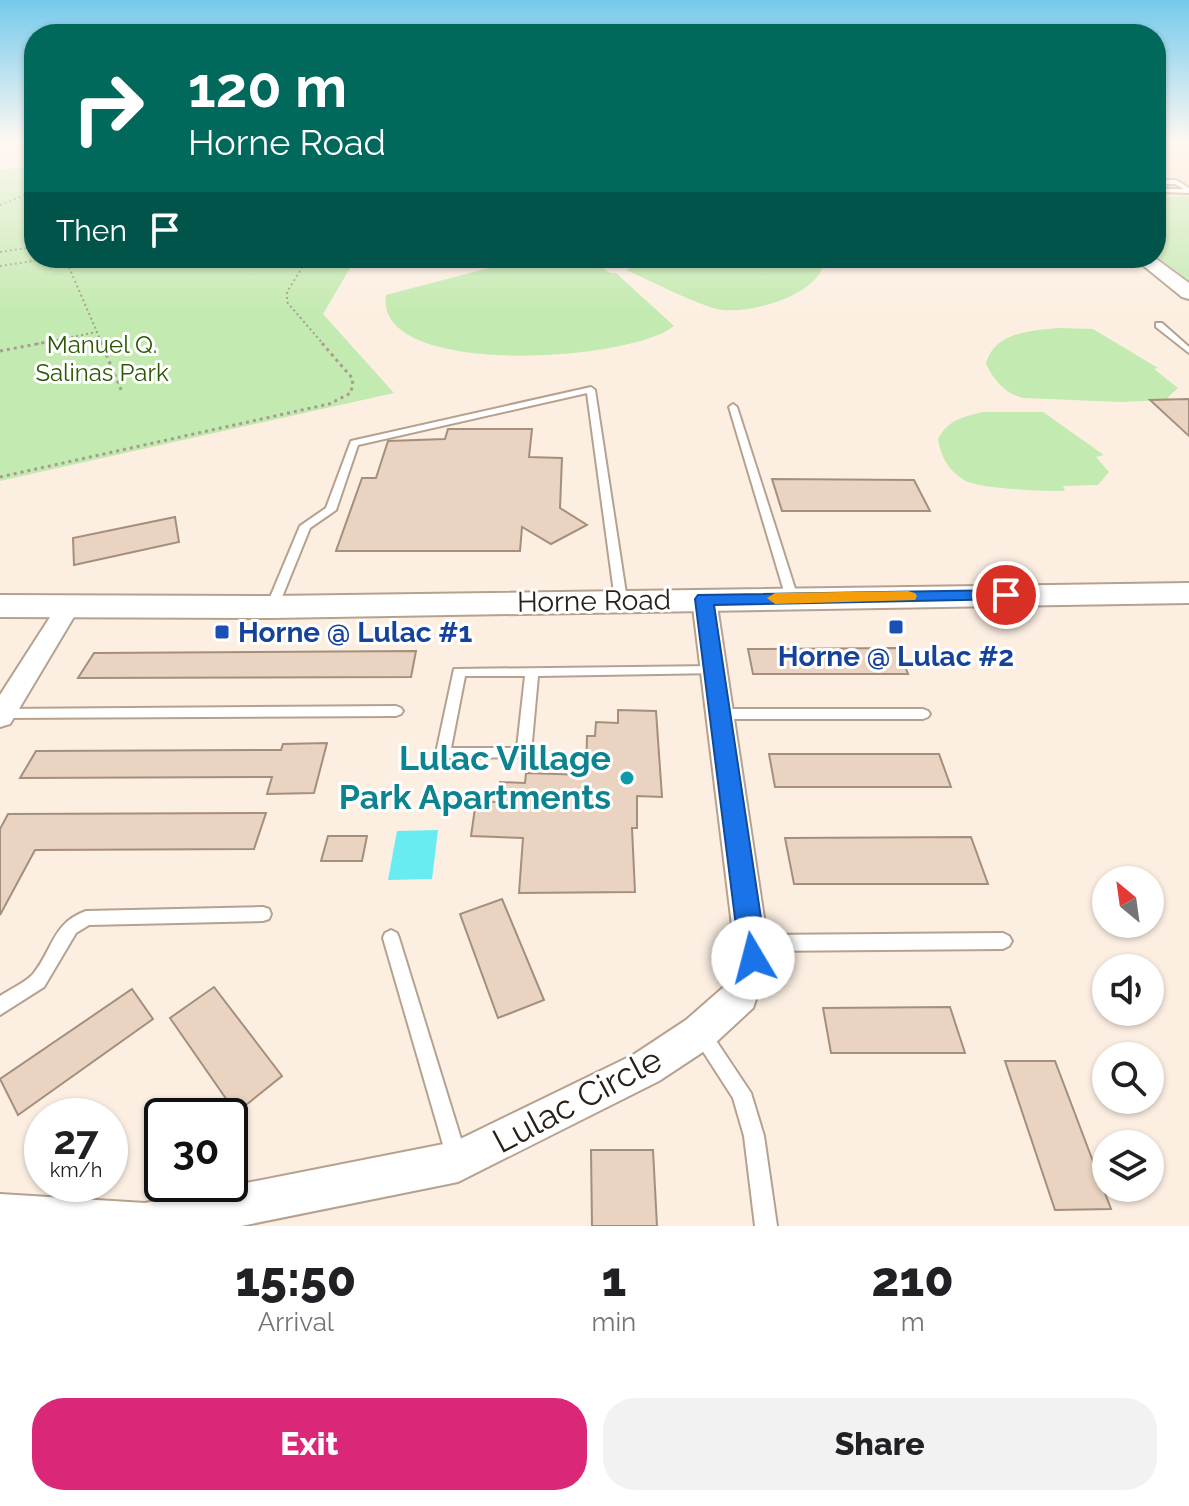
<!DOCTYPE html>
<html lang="en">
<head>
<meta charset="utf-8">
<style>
	body { margin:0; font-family:Raleway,sans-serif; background:#f2f2f2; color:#202124; height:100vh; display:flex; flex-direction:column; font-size:30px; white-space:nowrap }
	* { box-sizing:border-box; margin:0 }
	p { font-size:26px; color:#757577 }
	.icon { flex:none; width:44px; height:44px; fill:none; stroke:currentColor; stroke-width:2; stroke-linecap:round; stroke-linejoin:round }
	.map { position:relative; height:1226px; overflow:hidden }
	.side { display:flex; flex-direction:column; background:#fff; flex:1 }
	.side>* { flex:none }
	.top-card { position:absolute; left:24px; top:24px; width:1142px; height:244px; border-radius:32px; box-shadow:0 2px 6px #0004; background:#00695c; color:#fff; overflow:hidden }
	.needle { width:52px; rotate:331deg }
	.buttons { position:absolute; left:1092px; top:866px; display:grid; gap:16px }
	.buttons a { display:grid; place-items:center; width:72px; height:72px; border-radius:50%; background:#fff; box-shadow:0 2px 6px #0004; font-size:40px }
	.speed { position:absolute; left:24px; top:1098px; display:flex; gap:16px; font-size:40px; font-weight:700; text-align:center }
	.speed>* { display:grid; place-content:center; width:104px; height:104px; border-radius:50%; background:#fff; box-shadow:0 2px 6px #0004; line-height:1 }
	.speed small { font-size:20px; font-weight:400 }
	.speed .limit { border:4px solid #111; border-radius:12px; background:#fff; color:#111 }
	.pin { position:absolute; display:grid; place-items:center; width:68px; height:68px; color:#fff; margin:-34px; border:4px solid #fff; border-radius:50%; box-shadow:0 2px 8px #0007 }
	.me { position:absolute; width:88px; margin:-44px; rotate:352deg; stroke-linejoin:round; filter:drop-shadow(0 0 6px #0008) }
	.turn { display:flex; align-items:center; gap:28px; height:168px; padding:0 32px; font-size:36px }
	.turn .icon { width:104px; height:104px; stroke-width:2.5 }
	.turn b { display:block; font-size:56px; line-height:68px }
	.then { display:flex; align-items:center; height:76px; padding:0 32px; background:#0003; gap:16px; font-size:30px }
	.eta { display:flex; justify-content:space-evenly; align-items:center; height:136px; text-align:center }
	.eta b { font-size:48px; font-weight:800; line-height:56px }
	.button { display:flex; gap:16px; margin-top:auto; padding:16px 32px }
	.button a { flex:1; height:92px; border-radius:32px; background:#db2777; color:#fff; font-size:32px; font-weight:800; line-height:92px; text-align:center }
	.button a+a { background:#f2f2f2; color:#202124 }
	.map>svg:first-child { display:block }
	.built { fill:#fde1c6 }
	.green { fill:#c3eab0 }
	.water { fill:#68ecf1 }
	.building { fill:#ead3c0; stroke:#a48f7d; stroke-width:2 }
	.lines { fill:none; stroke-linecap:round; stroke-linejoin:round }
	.lane-casing { stroke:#b6a18e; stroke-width:4 }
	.street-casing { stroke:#b6a18e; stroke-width:4 }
	.secondary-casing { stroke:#b6a18e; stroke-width:4 }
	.path-far1 { stroke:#a79c91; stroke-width:2; stroke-dasharray:2 3; stroke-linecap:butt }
	.path { stroke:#a79c91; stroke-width:3; stroke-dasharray:3 4; stroke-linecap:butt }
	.lane { fill:#fff; fill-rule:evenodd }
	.street { fill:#fff; fill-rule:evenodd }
	.secondary { fill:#fff; fill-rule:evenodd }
	.route { fill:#1a73e8; stroke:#114b97; stroke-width:2 }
	.slow { fill:#f59e0b }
	.transit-dot { fill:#1a4fb4; stroke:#fff; stroke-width:3 }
	.culture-dot { fill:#0f9aa8; stroke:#fff; stroke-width:3 }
	.labels { text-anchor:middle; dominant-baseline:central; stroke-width:6; stroke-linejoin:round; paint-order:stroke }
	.far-park-label { font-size:24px; fill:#2c5805; stroke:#fff }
	.street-label { font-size:28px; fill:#292119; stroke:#fff }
	.transit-label { font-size:28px; font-weight:bold; fill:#164399; stroke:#fff; text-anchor:start }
	.near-culture-label { font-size:34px; font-weight:bold; fill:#0d838f; stroke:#fff; text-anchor:end }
	.near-street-label { font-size:34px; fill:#292119; stroke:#fff }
</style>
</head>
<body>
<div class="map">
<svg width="1189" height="1226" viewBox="0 0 1189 1226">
	<rect width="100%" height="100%" fill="#fcefe2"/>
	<!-- built -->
	<rect class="built" x="1156" y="141" width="33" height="56"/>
	<!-- green -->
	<g class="green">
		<polygon points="34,166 34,258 356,258 323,314 394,393 0,481 0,170"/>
		<polygon points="1156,197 1189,197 1189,280 1156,256"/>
		<path d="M539,258H588L610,273H616L674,326C630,362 373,379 386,295L508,263Z"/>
		<path d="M610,258H821L824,264C815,296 753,313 723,310C705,309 647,279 626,270L630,269Z"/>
		<path d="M1058,328L1093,329L1158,368L1154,369L1178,388L1168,397L1170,400L1121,402L1023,398C1005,394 994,380 986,364C994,332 1030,331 1058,328Z"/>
		<path d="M983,412H1043L1104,455L1096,457L1109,472L1098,485L1063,486L1065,491C1046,491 977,489 964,480C948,470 941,457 938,439C948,420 962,417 983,412Z"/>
	</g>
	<!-- water -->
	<polygon class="water" points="438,830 432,879 388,880 397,831"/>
	<!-- building -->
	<g class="building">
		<polygon points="1189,399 1189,436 1150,400"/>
		<polygon points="448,429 532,429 529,457 562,458 560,508 587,525 551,544 522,527 520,551 336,551 362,478 376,478 388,441 445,439"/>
		<polygon points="772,479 914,480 930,511 782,511"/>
		<polygon points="175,517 179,542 74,565 73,538"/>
		<polygon points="898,648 908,674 753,674 748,649"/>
		<polygon points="416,651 411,677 78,678 94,653"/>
		<polygon points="618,710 656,711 662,797 637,796 637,828 632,828 635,892 519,893 523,838 471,836 476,801 498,802 500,782 525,783 526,773 586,775 587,736 595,736 596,722 618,723"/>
		<polygon points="327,743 314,793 267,794 272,777 20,778 36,751 281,750 283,744"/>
		<polygon points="769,754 939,754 951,787 775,787"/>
		<polygon points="266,813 254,849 35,850 0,915 0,829 8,814"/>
		<polygon points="328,836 367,836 362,861 321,861"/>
		<polygon points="971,837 988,884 794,884 785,838"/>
		<polygon points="502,899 544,1000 498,1018 460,914"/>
		<polygon points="214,987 282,1076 236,1113 170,1018"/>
		<polygon points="132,989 153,1019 18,1115 0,1079"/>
		<polygon points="950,1007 965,1053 831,1053 823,1008"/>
		<polygon points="1005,1061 1055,1061 1111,1209 1055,1210"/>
		<polygon points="591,1150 653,1150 657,1226 592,1226"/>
	</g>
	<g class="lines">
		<defs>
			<g id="lane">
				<polygon points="1156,180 1176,180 1189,188 1189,193 1161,192 1163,189 1184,189 1175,184 1156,184"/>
				<polygon points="1156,323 1162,323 1189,347 1189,353 1156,327"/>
				<polygon points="591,387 595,390 627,600 625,603 621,604 615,600 587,393 358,445 336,510 310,528 278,607 276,610 268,610 266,607 300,526 326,508 351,441"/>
				<polygon points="733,404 737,407 798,598 796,601 792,602 786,598 729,407"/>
				<path d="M714,666L719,667L720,670L719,673L538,676L531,753L529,757L443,758L438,757L436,753L454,669ZM465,676H525L517,748H451Z"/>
				<polygon points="396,706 401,708 403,711 401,714 396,716 0,718 0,710 2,709"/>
				<polygon points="720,709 923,709 928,711 930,714 928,717 923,719 720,719 715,717 713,714 715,711"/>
				<path d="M263,907L269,909L271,914L269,919L263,921L89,925L76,933L44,987L0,1015V996C10,989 25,983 33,974C53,950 52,923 86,911Z"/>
				<polygon points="391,930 397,933 399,938 466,1155 463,1162 456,1165 449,1162 446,1155 383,938 385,933"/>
				<polygon points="1003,933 1009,936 1012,941 1009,946 1003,949 754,951 748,948 745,943 748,938 754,935"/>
				<polygon points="702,1027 709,1030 751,1093 764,1136 777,1226 755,1226 744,1136 733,1098 693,1036 695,1030"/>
			</g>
			<g id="street">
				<polygon points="704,592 712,594 716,599 770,958 753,1008 712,1046 659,1081 458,1182 241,1226 0,1226 0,1194 145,1203 454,1142 633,1055 686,1020 726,985 736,958 692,599 696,594"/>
				<polygon points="69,598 77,600 81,605 10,724 0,727 0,695 61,600"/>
			</g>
			<g id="secondary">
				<polygon points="1134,258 1155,258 1189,283 1189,299 1182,297"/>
				<polygon points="1189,583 1189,603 272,618 0,617 0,595 272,596"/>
			</g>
		</defs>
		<!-- lane casing -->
		<use href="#lane" class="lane-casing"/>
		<!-- street casing -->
		<use href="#street" class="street-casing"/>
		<!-- secondary casing -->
		<use href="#secondary" class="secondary-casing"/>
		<!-- path-far1 -->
		<g class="path-far1">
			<polyline points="0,205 34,191"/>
			<polyline points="0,252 34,247"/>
			<polyline points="65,258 97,332"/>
			<polyline points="308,258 287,292 287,302 323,344"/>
			<polyline points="0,266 52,258"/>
			<polyline points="37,344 97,332 102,344"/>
		</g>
		<!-- path -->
		<g class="path">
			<polyline points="101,342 122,392"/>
			<polyline points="0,351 47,342"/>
			<polyline points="0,477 329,404 351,393 353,379 321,342"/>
		</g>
		<!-- lane -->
		<use href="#lane" class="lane"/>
		<!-- street -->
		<use href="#street" class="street"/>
		<!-- secondary -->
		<use href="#secondary" class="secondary"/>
	</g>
	<!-- sky -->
	<linearGradient id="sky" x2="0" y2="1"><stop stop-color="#75caec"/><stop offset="0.45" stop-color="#fef8f2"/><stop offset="1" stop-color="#fef8f2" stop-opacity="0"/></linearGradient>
	<rect width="1189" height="313" fill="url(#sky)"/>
	<!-- route -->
	<polygon class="route" points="1006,590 1015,595 1012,599 714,605 767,958 763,967 753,970 744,967 740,958 695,599 698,595"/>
	<!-- slow -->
	<polygon class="slow" points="908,591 915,593 917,596 915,600 775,604 767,598 775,593"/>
	<!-- markers -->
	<g class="transit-dot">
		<rect x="888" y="619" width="16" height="16" rx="4"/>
		<rect x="214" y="624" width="16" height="16" rx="4"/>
	</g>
	<circle class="culture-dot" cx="627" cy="778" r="8"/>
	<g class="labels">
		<!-- far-park labels -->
		<g class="far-park-label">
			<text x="102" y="344">Manuel Q.<tspan x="102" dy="28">Salinas Park</tspan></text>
		</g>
		<!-- street labels -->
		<g class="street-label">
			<text transform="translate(594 601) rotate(-1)">Horne Road</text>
		</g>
		<!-- transit labels -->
		<g class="transit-label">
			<text x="238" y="632">Horne @ Lulac #1</text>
			<text x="896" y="656" text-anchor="middle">Horne @ Lulac #2</text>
		</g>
		<!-- near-culture labels -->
		<g class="near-culture-label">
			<text x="611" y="758">Lulac Village<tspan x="611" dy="39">Park Apartments</tspan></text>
		</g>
		<!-- near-street labels -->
		<g class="near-street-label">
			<text transform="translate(577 1100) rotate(-28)">Lulac Circle</text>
		</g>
	</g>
</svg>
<div class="buttons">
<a><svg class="needle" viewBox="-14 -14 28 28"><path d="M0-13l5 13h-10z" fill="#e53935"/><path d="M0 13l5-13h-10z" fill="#757577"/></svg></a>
<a><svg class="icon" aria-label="sound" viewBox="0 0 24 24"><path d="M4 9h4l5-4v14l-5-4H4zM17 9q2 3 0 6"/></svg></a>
<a><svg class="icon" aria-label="search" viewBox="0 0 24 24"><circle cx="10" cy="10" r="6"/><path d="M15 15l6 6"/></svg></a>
<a><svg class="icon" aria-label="layers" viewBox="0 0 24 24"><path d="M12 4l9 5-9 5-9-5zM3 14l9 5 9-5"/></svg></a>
</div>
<div class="speed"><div>27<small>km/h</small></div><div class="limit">30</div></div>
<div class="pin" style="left:1006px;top:595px;background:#d93025"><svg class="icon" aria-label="arrive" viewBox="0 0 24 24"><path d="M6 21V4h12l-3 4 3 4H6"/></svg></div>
<svg class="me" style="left:753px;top:958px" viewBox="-20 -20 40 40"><circle r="19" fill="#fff"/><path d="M0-13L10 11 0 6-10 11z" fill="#1a73e8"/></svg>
<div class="top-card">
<div class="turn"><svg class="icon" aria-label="right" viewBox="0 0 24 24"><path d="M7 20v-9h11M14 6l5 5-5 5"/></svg><div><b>120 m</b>Horne Road</div></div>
<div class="then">Then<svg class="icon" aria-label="arrive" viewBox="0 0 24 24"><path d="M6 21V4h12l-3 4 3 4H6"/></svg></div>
</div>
</div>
<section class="side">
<div class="eta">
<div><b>15:50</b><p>Arrival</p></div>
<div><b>1</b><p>min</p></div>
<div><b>210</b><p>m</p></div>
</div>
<div class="button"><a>Exit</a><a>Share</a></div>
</section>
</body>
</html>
